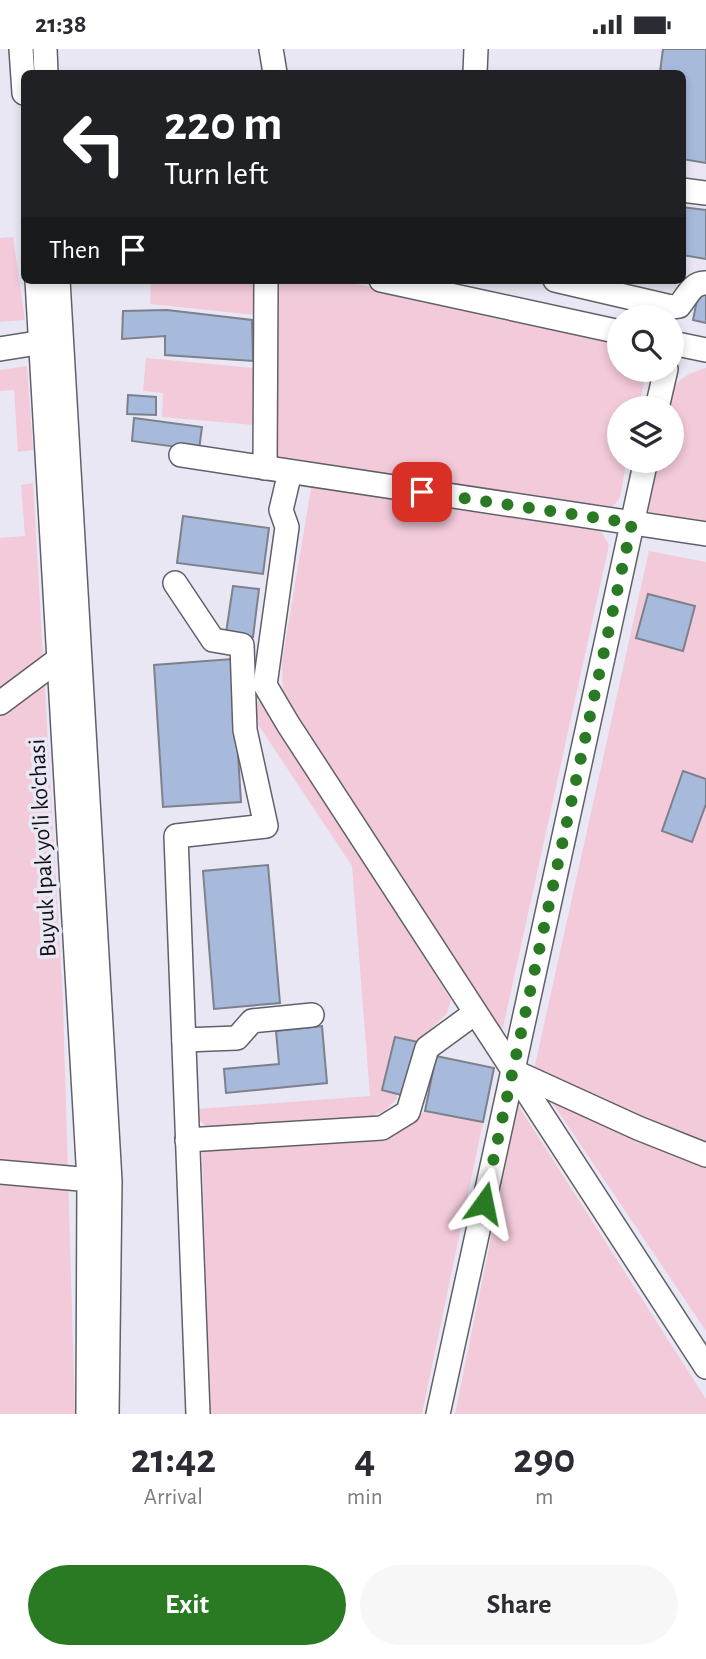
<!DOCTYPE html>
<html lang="en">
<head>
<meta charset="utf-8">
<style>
	body { margin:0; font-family:"Alegreya Sans",sans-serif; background:#f7f7f7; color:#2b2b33; height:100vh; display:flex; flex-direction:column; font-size:26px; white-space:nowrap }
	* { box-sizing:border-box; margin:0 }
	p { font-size:23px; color:#7c7c81 }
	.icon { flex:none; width:38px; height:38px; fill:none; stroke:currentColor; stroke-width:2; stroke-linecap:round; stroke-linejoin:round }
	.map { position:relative; height:1365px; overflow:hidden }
	.drawer { display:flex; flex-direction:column; background:#fff; flex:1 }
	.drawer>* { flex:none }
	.hud { position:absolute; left:21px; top:21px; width:665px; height:214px; border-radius:10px; box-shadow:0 4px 10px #0003; background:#202124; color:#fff; overflow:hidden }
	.tools { position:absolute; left:607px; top:256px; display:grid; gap:14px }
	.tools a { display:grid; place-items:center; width:77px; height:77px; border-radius:50%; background:#fff; box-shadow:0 4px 10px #0003; font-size:35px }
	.pin { position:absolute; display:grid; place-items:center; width:60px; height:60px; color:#fff; margin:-30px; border-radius:14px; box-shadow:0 4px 10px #0006 }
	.me { position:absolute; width:77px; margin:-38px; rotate:12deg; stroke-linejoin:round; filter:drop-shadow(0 0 5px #0008) }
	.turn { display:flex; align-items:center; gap:24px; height:147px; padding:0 28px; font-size:32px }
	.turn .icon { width:91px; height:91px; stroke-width:2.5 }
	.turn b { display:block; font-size:49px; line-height:60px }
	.then { display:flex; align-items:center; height:66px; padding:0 28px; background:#0003; gap:14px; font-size:26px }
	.eta { display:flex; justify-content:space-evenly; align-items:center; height:119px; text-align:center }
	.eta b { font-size:42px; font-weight:700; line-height:49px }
	.button { display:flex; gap:14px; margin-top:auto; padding:14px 28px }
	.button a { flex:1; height:80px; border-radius:42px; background:#2a7a23; color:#fff; font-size:28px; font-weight:700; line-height:80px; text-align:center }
	.button a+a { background:#f7f7f7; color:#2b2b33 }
	.status { display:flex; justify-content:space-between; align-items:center; height:49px; padding:0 35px; background:#fff; direction:ltr }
	.status svg { height:19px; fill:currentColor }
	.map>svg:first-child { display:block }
	.green { fill:#f3cada }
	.building { fill:#a7badb; stroke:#7c818b; stroke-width:2 }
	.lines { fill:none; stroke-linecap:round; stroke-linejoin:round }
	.minor-casing { stroke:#61606a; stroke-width:26 }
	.minor { stroke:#fff; stroke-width:23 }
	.route { stroke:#2a7a23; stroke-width:12; stroke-dasharray:0 21.6 }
	.labels { text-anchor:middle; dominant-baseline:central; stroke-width:7; stroke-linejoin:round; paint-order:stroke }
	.street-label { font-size:24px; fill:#101014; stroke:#e9e7f3 }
</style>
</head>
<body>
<div class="status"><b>21:38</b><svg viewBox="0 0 49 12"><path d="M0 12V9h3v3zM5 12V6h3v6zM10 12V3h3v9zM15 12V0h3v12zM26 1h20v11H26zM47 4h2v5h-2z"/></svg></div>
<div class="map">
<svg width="706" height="1365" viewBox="0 0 706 1365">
	<rect width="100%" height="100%" fill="#e9e7f3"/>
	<!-- green -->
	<g class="green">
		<polygon points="13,188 25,271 0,273 0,189"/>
		<polygon points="151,231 256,231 255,266 150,255"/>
		<polygon points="273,231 337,231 613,288 619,292 620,320 643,320 644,332 639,359 620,359 620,411 627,411 620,448 613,458 596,457 275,412"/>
		<polygon points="146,309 254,319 253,376 162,368 163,344 143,342"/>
		<polygon points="27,317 33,401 18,403 14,341 0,342 0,321"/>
		<path d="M706,319V474L650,466L647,455L655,411H672V359H665C673,334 681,326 706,319Z"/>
		<polygon points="33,434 63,953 75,1365 0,1365 0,489 25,487 21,436"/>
		<polygon points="312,434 592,478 601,482 609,496 503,979 495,977 313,696 283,645 282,613"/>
		<polygon points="649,502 706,513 706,1282 533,1025"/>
		<polygon points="252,647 270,663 451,951 447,964 418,993 395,988 382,1041 397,1045 397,1050 384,1062 367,1069 209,1080 198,1070 197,1060 370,1047 352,817 249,662"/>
		<polygon points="518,1056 706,1350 706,1365 455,1365"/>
		<polygon points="425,1062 483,1073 422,1365 210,1365 202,1102 383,1092"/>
	</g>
	<!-- building -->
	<g class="building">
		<polygon points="663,0 706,0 706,114 682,110 682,24 660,23"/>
		<polygon points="682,158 706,161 706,210 682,206"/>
		<polygon points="699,241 706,243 706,274 693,271"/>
		<polygon points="167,261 252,271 253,312 165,306 165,287 122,290 123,262"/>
		<polygon points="128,346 156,348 156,366 127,365"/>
		<polygon points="134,369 202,378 199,401 132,392"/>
		<polygon points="183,467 269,479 263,525 177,514"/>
		<polygon points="233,537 259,540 253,588 226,584"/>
		<polygon points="648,545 695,557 683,602 636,589"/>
		<polygon points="232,610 241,753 163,758 154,616"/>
		<polygon points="683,722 706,730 706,755 692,793 662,782"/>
		<polygon points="268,816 280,954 214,960 203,822"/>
		<polygon points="322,977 327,1034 226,1044 224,1020 279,1015 276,982"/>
		<polygon points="395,988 418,993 405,1047 382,1041"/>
		<polygon points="436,1007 494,1019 483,1073 425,1062"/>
	</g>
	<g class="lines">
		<defs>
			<g id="minor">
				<polyline points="21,0 24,44"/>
				<polyline points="45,0 46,24"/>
				<polyline points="271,0 275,24"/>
				<polyline points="475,24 476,0"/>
				<polyline points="682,141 706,144"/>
				<polyline points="37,231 89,1131 88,1365"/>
				<polyline points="58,231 110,1132 107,1365"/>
				<polyline points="381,231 620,283"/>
				<path d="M555,231L671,258L679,257C687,248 692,233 706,234"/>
				<polyline points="672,294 706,301"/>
				<polyline points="0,300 56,291"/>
				<polyline points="657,359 666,320"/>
				<polyline points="181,406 706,485"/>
				<polyline points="265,419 266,231"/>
				<polyline points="290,423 281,461 287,478 265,636 288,675 706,1318"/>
				<polyline points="175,534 213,591 242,596 245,681 266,777 176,787 198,1365"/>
				<polyline points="0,654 59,610 70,608"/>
				<polyline points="184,991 237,989 252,972 312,966"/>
				<polyline points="513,1022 638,1079 706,1106"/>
				<polyline points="187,1091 382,1079 408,1063 427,999 475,964"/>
				<polyline points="0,1123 103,1132"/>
				<polyline points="438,1365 646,411"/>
			</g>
		</defs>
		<!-- minor casing -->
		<use href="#minor" class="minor-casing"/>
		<!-- minor -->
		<use href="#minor" class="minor"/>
	</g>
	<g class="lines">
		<!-- route -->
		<polyline class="route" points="422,443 632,474 484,1154"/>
	</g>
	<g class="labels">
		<!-- street labels -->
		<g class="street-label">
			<text transform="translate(43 799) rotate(-93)">Buyuk Ipak yo'li ko'chasi</text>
		</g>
	</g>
</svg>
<div class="tools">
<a><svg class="icon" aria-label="search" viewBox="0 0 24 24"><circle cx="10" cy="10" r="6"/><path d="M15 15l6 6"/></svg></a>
<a><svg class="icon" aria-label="layers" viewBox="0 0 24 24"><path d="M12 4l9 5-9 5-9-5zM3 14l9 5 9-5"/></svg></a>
</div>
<div class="pin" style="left:422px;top:443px;background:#d93025"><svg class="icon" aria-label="arrive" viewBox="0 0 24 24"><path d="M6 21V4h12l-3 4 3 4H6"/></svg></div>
<svg class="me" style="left:484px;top:1154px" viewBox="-20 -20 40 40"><path d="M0-17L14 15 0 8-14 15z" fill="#2a7a23" stroke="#fff" stroke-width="4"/></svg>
<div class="hud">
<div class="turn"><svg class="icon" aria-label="left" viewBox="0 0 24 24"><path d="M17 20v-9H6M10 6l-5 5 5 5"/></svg><div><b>220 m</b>Turn left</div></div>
<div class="then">Then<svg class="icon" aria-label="arrive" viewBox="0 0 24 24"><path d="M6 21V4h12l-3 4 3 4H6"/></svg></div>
</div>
</div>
<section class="drawer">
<div class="eta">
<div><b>21:42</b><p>Arrival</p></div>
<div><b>4</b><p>min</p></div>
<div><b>290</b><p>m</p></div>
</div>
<div class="button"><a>Exit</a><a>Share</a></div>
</section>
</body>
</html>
